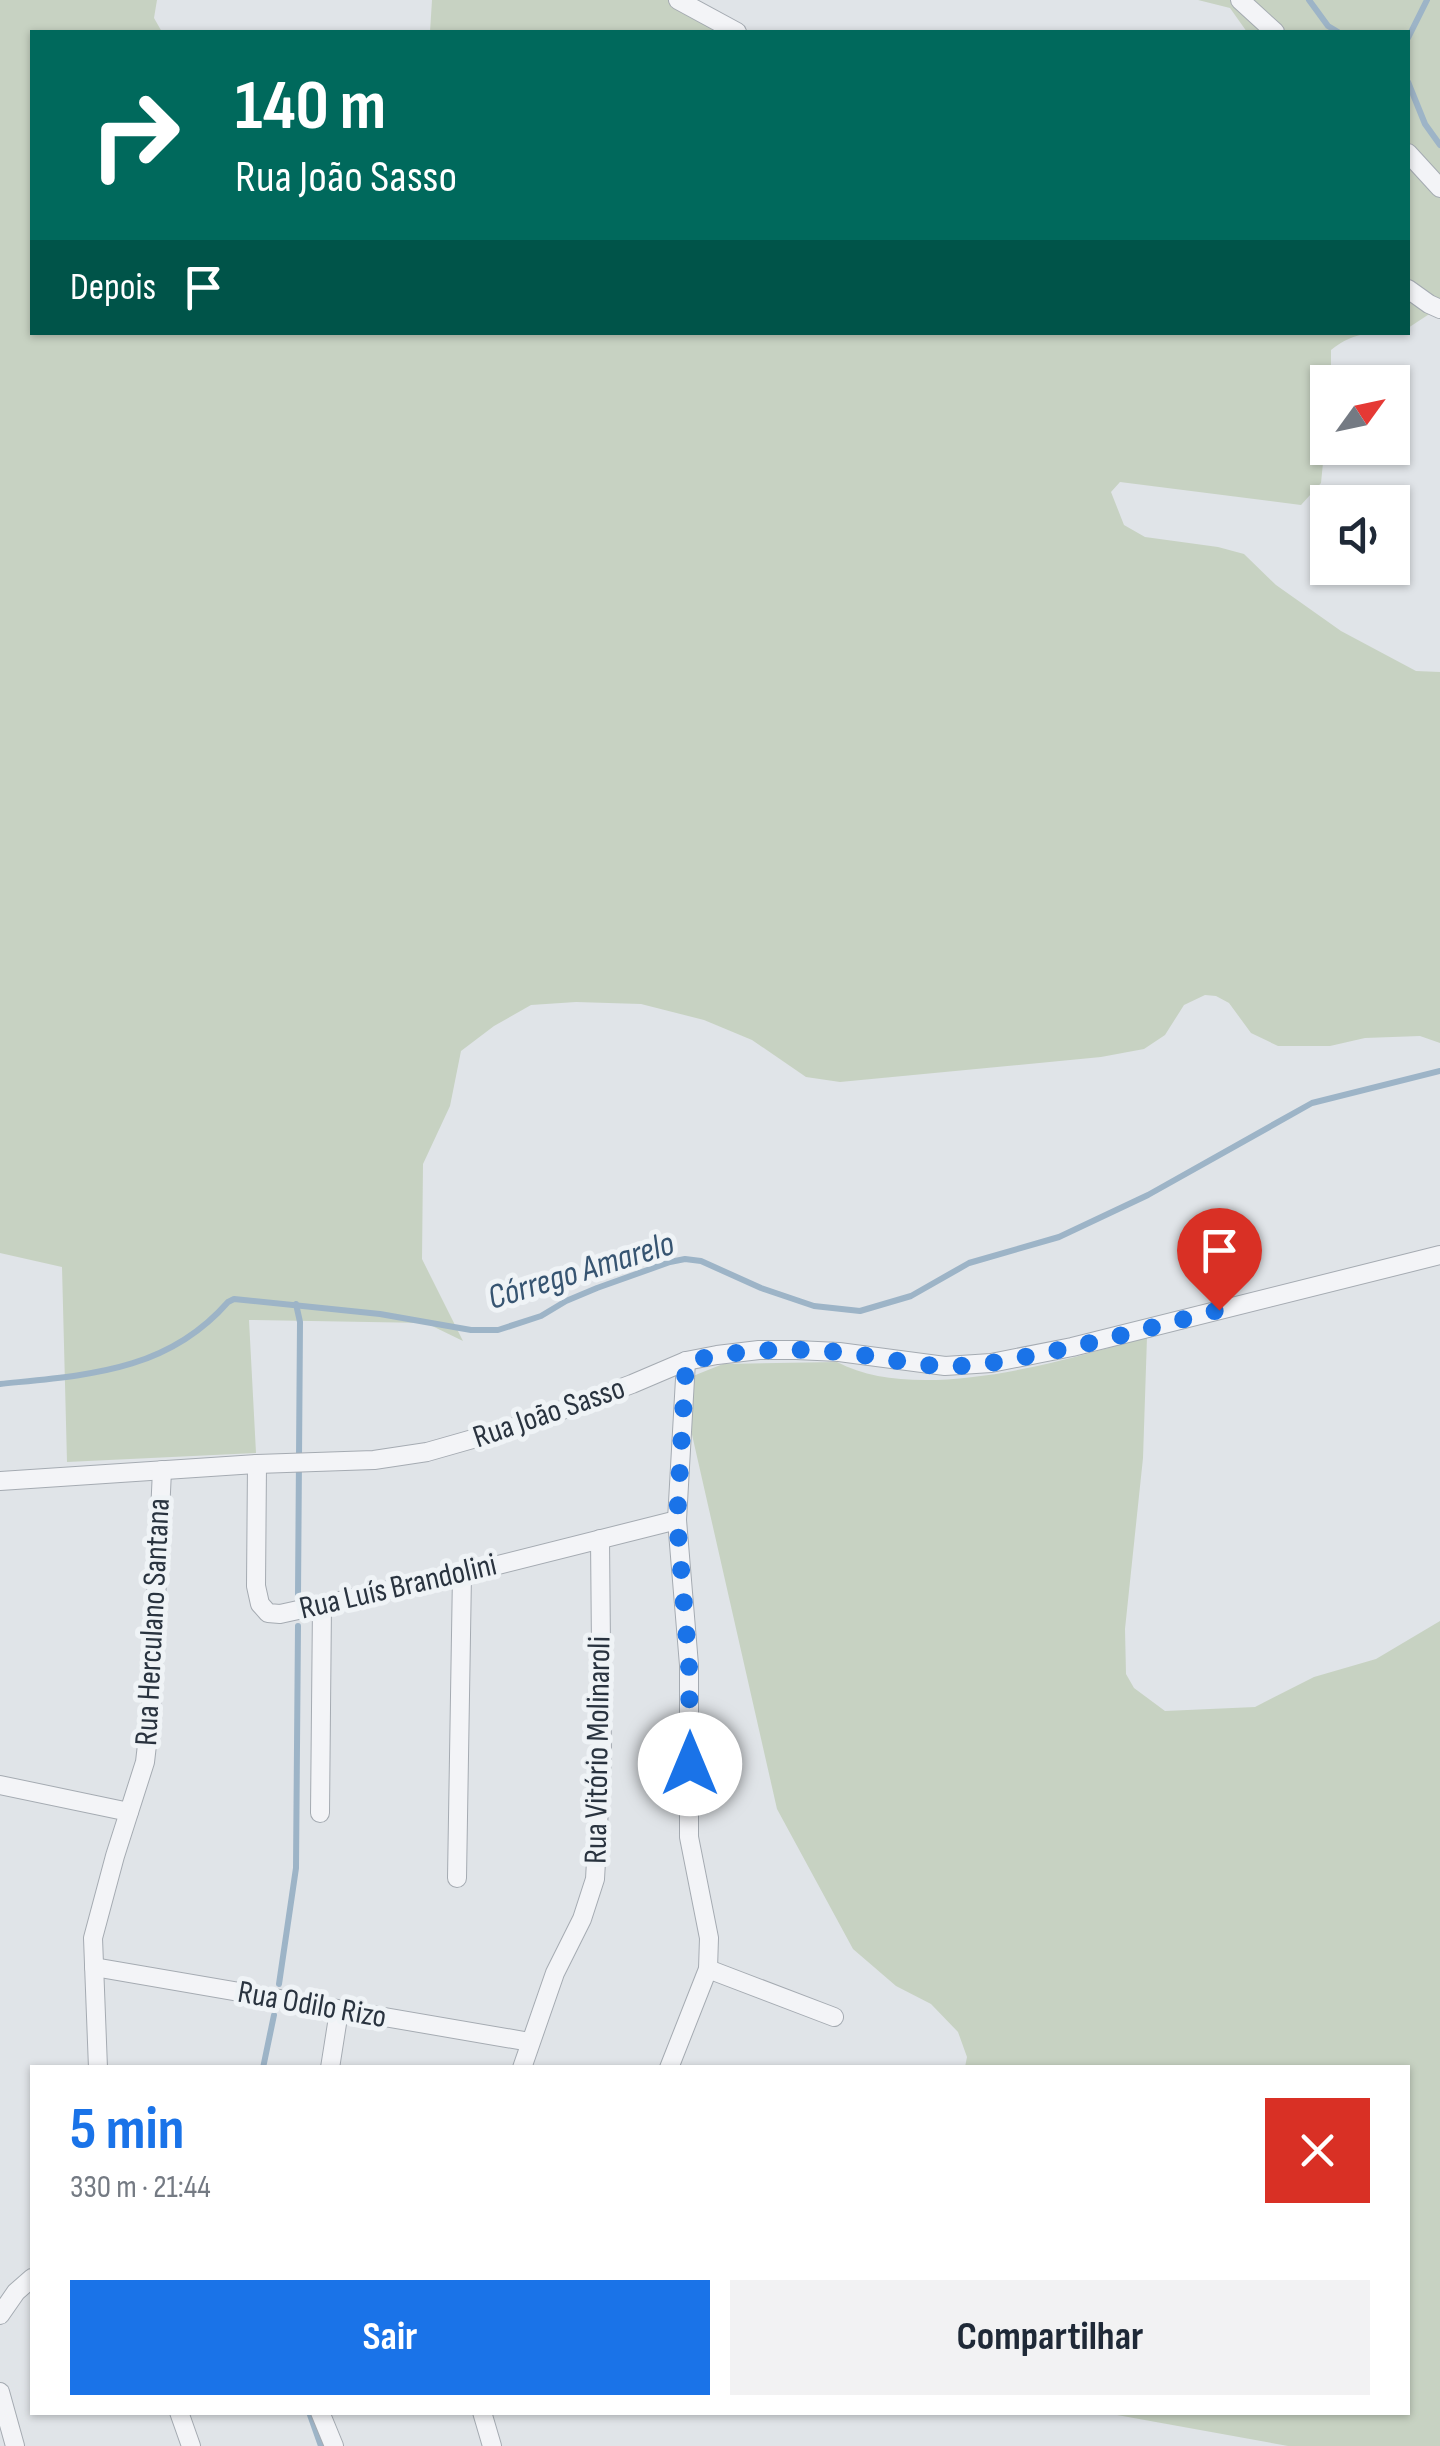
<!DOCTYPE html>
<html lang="pt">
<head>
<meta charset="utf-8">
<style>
	body { margin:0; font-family:"Sofia Sans Condensed",sans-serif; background:#f2f2f3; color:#1f2937; height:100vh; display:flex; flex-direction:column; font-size:38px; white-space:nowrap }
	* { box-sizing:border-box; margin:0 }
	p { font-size:32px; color:#747a83 }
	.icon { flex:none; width:55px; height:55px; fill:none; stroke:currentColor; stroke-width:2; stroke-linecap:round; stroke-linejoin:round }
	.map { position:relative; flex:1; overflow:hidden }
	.details { position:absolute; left:30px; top:2065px; width:1380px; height:350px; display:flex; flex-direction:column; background:#fff; border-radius:0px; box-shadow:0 2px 8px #0004 }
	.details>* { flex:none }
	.banner { position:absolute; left:30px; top:30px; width:1380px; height:305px; border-radius:0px; box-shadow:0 2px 8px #0004; background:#00695c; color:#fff; overflow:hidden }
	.needle { width:65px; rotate:57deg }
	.buttons { position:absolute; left:1310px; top:365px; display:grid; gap:20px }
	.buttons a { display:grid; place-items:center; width:100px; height:100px; border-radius:0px; background:#fff; box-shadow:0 2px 8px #0004; font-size:50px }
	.pin { position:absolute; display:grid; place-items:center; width:85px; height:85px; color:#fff; margin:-102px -42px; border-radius:50% 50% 50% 0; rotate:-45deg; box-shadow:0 0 10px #0007 }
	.pin .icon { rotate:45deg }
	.me { position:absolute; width:110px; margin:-55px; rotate:0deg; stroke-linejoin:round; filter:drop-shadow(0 0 8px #0008) }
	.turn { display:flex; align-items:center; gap:35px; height:210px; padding:0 40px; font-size:45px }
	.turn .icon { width:130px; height:130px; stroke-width:2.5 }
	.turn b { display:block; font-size:70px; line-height:85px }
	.then { display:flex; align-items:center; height:95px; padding:0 40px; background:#0003; gap:20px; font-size:38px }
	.round { display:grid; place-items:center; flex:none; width:105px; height:105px; border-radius:0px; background:#f2f2f3 }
	.overview { display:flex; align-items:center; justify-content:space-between; height:170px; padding:0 40px }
	h1 { font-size:60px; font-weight:700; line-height:75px; color:#1a73e8 }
	.button { display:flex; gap:20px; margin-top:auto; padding:20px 40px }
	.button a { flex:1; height:115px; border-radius:0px; background:#1a73e8; color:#fff; font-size:40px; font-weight:700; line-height:115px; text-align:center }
	.button a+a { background:#f2f2f3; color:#1f2937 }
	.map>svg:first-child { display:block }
	.green { fill:#c7d2c2 }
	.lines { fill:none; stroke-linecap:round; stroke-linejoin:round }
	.stream { stroke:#9db4c7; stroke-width:6 }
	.street-casing { stroke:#a5abb2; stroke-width:20 }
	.street { stroke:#f3f4f7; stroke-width:18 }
	.route { stroke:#1a73e8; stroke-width:18; stroke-dasharray:0 32.4 }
	.labels { text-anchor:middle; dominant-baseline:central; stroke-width:10; stroke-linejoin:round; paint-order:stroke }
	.street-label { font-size:32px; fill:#29333f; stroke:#eff3f6 }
	.water-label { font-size:35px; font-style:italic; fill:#365471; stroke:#eff3f6 }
</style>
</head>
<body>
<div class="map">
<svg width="1440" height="2446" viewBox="0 0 1440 2446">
	<rect width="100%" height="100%" fill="#e0e4e8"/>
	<!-- green -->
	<g class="green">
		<path d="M0,0H157L154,18L162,32H32V332L1395,333C1385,336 1380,334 1370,334C1355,334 1342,341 1331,350V382H1328L1327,422L1321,483L1301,505L1120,482L1111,492L1124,525L1145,537L1218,547L1244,554L1276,585L1341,631L1416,671L1440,672V1043L1420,1036L1365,1038L1330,1046H1278L1251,1033L1229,1003L1216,996L1205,995L1184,1005L1165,1035L1144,1049L1101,1057L840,1082L806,1077L752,1040L704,1020L641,1004L576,1002L531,1005L494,1026L461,1051L450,1106L423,1164L422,1259L463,1341L426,1323L249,1320L256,1453L67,1462L62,1267L0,1253Z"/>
		<polygon points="432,0 692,0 742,32 430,32"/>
		<polygon points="1198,0 1440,0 1440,307 1408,328 1408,32 1247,32 1230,8"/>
		<path d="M1147,1337L1143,1458L1125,1629L1126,1674L1134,1688L1165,1711L1255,1707L1314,1677L1376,1659L1440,1621V2446H1288L1106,2413L1408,2412V2068L965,2067L967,2057L958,2032L931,2004L896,1986L853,1949L777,1809L688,1417L693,1376L723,1364L837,1362C918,1405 1063,1361 1147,1337Z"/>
	</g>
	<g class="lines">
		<!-- stream -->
		<g class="stream">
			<polyline points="1309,0 1328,26 1338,32"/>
			<polyline points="1408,38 1427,0"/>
			<polyline points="1408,82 1425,124 1440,145"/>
			<polyline points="296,1304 300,1322 298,1594"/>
			<path d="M0,1384C87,1375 167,1372 228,1302L234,1299L380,1314L471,1330H498L541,1316L566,1301L597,1288L670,1262L685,1259L701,1261L761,1288L814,1306L860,1311L911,1296L969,1263L1059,1237L1148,1195L1312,1103L1440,1071"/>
			<polyline points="279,1984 296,1868 298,1626"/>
			<polyline points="263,2068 274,2015"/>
			<polyline points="309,2412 321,2446"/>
		</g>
		<defs>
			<g id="street">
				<polyline points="678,0 737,32"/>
				<polyline points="1240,0 1275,32"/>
				<polyline points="1408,153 1440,188"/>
				<polyline points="1408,289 1429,304 1440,309"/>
				<polyline points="257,1464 256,1586 260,1604 268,1613 280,1614 462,1574 677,1520"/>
				<polyline points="0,1481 257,1464 374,1460 427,1452 522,1425 632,1384 686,1361 717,1355 759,1350 796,1350 839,1352 945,1366 991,1363 1072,1347 1440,1255"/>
				<polyline points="0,1785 129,1812"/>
				<polyline points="320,1813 322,1605"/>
				<polyline points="457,1878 462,1574"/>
				<polyline points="94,1967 530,2042"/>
				<polyline points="708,1969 834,2017"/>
				<polyline points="98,2068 93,1938 115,1856 145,1762 151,1710 162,1470"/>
				<polyline points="330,2068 339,2011"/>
				<polyline points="522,2068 555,1973 582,1919 595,1879 602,1755 600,1539"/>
				<polyline points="669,2068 708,1969 709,1938 689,1837 689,1665 677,1520 686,1361"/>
				<polyline points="0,2315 16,2292 32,2278"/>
				<polyline points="0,2392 15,2446"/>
				<polyline points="179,2412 191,2446"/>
				<polyline points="320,2412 334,2446"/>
				<polyline points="482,2412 492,2446"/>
			</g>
		</defs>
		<!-- street casing -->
		<use href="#street" class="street-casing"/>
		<!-- street -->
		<use href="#street" class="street"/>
	</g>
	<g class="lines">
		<!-- route -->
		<path class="route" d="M690,1764L689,1665L677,1520L686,1362C736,1350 787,1347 838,1352C873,1355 908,1365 943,1366C974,1367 1004,1361 1034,1355C1096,1343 1157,1326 1219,1310"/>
	</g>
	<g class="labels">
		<!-- street labels -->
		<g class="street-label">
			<text transform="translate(549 1413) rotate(-19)">Rua João Sasso</text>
			<text transform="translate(398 1587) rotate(-13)">Rua Luís Brandolini</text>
			<text transform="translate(153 1622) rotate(-87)">Rua Herculano Santana</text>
			<text transform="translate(598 1750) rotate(-89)">Rua Vitório Molinaroli</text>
			<text transform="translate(312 2005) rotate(10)">Rua Odilo Rizo</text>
		</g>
		<!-- water labels -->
		<g class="water-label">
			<text transform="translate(581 1271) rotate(-17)">Córrego Amarelo</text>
		</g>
	</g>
</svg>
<div class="buttons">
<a><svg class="needle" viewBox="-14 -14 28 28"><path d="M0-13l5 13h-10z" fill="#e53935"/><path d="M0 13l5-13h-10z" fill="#747a83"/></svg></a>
<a><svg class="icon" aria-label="sound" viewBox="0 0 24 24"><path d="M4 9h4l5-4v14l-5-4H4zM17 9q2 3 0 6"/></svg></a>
</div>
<div class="pin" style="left:1219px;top:1310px;background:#d93025"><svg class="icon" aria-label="arrive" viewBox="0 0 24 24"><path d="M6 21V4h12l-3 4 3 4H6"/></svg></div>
<svg class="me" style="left:690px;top:1764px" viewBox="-20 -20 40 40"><circle r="19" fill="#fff"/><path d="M0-13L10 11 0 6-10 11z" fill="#1a73e8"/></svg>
<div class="banner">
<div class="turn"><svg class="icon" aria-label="right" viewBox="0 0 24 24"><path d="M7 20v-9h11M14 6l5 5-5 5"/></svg><div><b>140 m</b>Rua João Sasso</div></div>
<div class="then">Depois<svg class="icon" aria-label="arrive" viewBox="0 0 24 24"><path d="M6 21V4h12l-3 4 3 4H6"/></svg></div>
</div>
<section class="details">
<div class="overview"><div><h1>5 min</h1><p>330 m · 21:44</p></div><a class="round" style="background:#d93025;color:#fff"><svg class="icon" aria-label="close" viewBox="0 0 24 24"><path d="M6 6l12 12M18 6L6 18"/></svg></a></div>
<div class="button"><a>Sair</a><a>Compartilhar</a></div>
</section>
</div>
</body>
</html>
